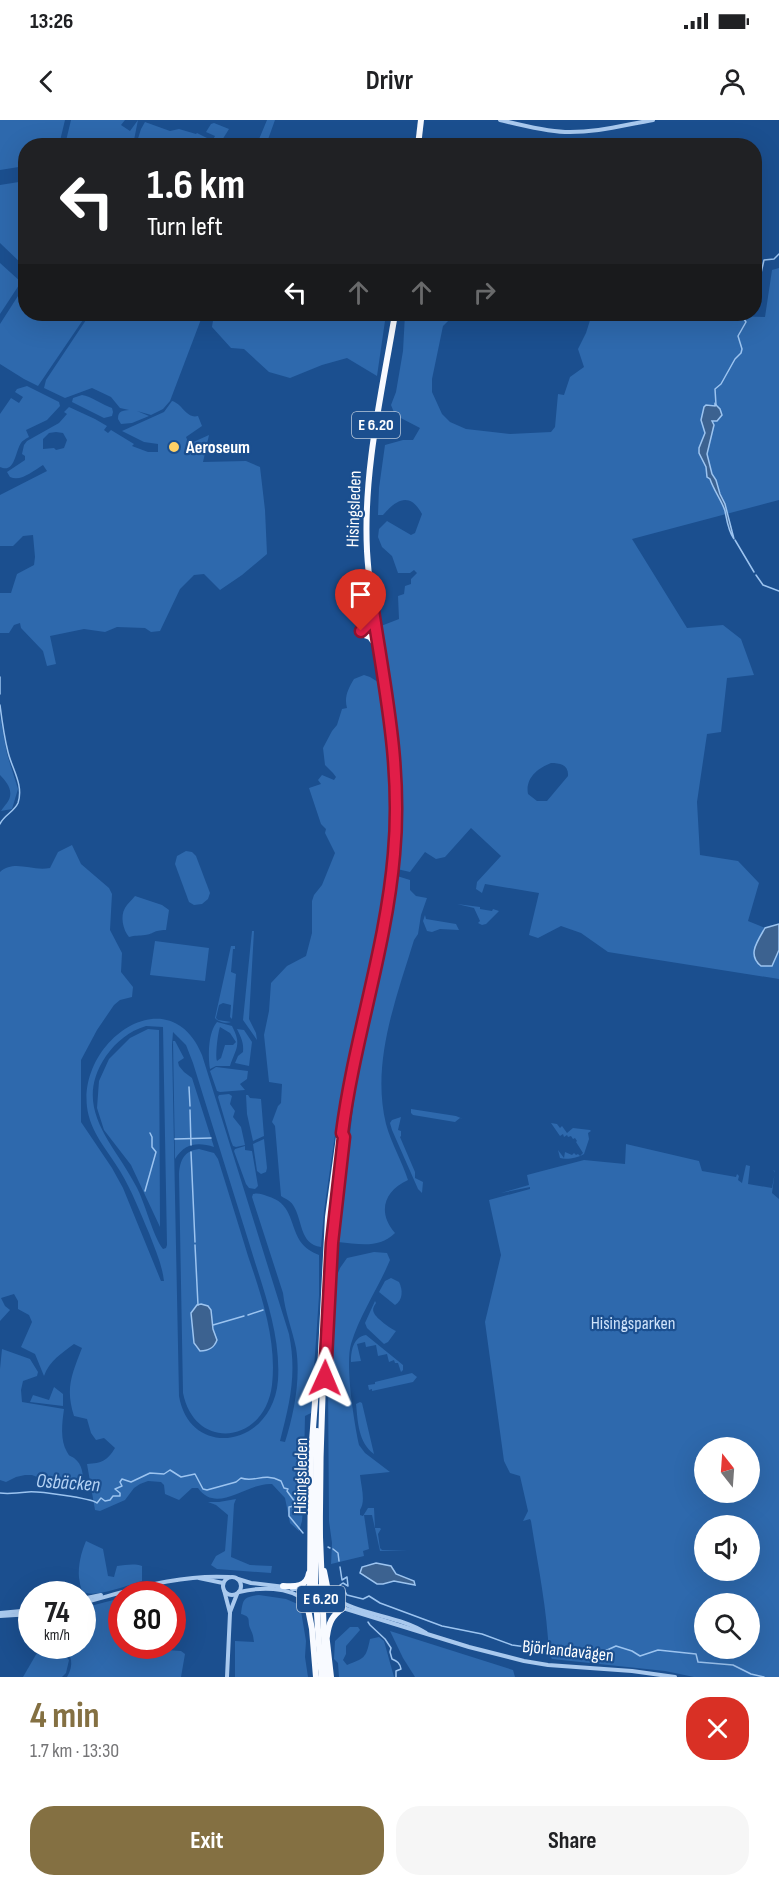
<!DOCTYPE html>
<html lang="en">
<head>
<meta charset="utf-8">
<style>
	body { margin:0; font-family:"Sofia Sans Condensed",sans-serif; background:#f6f6f6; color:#202124; height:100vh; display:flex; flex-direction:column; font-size:22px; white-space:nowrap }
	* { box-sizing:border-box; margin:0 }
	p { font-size:20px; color:#757577 }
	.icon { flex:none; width:33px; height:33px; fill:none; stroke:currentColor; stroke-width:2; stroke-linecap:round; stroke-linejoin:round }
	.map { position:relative; height:1557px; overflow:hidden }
	.sheet { display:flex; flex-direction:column; background:#fff; flex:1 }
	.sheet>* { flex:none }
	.hud { position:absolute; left:18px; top:18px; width:744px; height:183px; border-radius:24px; box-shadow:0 6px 24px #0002; background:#202124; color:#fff; overflow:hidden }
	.needle { width:39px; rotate:343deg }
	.controls { position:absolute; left:694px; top:1317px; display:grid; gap:12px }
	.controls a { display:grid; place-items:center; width:66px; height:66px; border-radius:50%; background:#fff; box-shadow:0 6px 24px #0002; font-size:30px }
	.speed { position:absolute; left:18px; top:1461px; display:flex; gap:12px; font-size:30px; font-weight:700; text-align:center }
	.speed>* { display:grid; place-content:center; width:78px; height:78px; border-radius:50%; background:#fff; box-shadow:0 6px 24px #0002; line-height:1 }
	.speed small { font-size:15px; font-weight:400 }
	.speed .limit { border:9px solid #d22; background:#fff; color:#111 }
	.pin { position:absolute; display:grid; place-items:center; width:51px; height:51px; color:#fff; margin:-62px -26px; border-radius:50% 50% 50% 0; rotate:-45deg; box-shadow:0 0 6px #0007 }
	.pin .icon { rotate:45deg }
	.me { position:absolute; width:66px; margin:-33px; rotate:1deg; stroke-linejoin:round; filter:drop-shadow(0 0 4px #0008) }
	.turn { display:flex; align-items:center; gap:21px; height:126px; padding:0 30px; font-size:27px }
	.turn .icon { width:78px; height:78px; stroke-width:2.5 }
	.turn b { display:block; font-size:42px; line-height:51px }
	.lanes { display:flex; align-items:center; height:57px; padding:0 30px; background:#0003; justify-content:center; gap:30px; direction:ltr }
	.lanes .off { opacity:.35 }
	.round { display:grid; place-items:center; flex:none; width:63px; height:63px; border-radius:24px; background:#f6f6f6 }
	.head { display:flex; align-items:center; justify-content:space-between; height:102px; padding:0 30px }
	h1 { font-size:36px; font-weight:700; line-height:45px; color:#847042 }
	.button { display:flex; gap:12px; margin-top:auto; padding:12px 30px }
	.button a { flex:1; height:69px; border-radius:24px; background:#847042; color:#fff; font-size:24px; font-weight:700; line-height:69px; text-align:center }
	.button a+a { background:#f6f6f6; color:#202124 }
	.status { display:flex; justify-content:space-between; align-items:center; height:42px; padding:0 30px; background:#fff; direction:ltr }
	.status svg { height:16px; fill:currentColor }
	header { display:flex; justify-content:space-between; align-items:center; height:78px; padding:0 30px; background:#fff; font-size:27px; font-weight:700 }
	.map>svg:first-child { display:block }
	.green { fill:#2e69ad; fill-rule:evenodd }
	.water { fill:#3c6290; stroke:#9cc4f0; stroke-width:1.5 }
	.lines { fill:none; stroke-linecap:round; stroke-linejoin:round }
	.stream { stroke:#9cc4f0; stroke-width:1.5 }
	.tertiary { stroke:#a9c9ee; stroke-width:4 }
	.trunk { stroke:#f8faff; stroke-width:6 }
	.trunk-bridge { stroke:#f8faff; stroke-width:6 }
	.route-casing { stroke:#92132f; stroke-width:15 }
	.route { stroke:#e11d48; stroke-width:10 }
	.poi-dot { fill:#ffd166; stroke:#1b4f8f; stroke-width:2 }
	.labels { text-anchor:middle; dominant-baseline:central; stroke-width:4.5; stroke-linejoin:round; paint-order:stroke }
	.shield { fill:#1b4f8f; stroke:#bbcadd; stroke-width:1.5 }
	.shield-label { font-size:16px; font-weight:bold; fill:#fff }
	.poi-label { font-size:18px; font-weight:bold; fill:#fff; stroke:#1b4f8f; text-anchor:start }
	.street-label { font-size:18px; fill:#fff; stroke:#1b4f8f }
	.park-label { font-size:18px; fill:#cfe3fa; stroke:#1b4f8f }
	.water-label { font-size:20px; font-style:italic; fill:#b5d3f5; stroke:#1b4f8f }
</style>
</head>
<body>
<div class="status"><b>13:26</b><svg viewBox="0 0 49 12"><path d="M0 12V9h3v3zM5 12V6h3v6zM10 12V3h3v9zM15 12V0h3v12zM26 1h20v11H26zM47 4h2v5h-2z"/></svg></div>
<header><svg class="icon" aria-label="back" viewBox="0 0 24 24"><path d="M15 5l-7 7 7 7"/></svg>Drivr<svg class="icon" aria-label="person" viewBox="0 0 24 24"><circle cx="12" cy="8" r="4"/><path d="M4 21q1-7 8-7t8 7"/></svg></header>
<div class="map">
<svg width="779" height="1557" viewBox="0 0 779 1557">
	<rect width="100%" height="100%" fill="#1b4f8f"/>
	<!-- green -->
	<g class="green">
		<polygon points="0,0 65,0 59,25 26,26 25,46 0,50"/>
		<polygon points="71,0 125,0 121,5 130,11 138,0 133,25 65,25"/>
		<polygon points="267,0 275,0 266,25 255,25 257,24"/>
		<polygon points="145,2 170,11 179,9 196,14 197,13 207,18 204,25 136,25 141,9"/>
		<polygon points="214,3 229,9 219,25 210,25 215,16 206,12 211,4"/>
		<polygon points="25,61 26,61 25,147 0,123 0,65"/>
		<polygon points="0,143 21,162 0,194"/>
		<path d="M779,148V380L632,419L687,508L723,505L741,519L754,555L727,558L721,612L707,614L697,682L700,735L738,741L759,763L748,801L765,808L756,825L771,846L779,830V859L608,832L581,813L561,806L538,818L529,815L539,773L485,764L482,773L476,769L477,762L501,736L471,708L445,737L436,739L425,732L410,752L397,749C410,666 394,587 381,506L399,499L398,476L404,474L405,466L411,464V459L417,453L414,450L410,453H398L392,436L382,427L378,417L379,409L387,401L411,415L415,413L422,394C410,372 397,379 383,395H378L379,368L385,325L403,320H413L420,308L395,295L391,285L396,272L403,231L405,194H455L443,206L432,259V272L442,294L450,302L466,309L510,314L551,312L555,307L558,274L564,275L570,257L584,247L578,229L586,213L592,194H728L733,196L765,197L772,150ZM551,643C560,643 569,645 568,656L547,681H537L528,674C525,658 538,648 551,643Z"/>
		<polygon points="25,165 26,194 87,194 38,266 24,259 0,244 0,204"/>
		<path d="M90,194H203L170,281L163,289L151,295L137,291L149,296L132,303L121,304L118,299C118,290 123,291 129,290L120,288L111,277L92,268L65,278L44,268L46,260Z"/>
		<polygon points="214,194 386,194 377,256 347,238 322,245 290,258 269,252 244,229 231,228 212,207"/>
		<path d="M27,266L59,282L60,286L47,300L26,310L29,317C27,318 22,321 21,323C15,332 15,354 0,347V294L11,278L19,283L23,277L15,272L17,269Z"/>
		<path d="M82,275C91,276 102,285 112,288L113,292L112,296L104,298L72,282L73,278Z"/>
		<path d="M172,281C183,284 186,299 198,296L202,306L186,317L189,324L209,315L203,342L246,341L260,347L265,390L267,434L242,455L220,470L204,454L194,455L180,469L160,511L151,512L145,508L117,507L105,512L84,509L50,516L56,544L47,546L43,531L21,508L20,503L14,505L9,513H0V473H11L17,454L34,445L35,437L33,415L23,416L13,426H0V375L47,351L43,345C33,351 21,362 10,357L7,352L25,340V336L22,334L24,325L27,321L59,303L67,294L64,292L69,287L95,299L107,306L104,310L108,313L111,310L134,324L132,326L148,332H158V324L144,322L122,311L164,292ZM56,312L63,313L67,320L64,328L56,330L54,328L43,329V319L49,313Z"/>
		<path d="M364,555L370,557L378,562L383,577L391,695L389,711V747L378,818L357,901L335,1015L324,1091L321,1127C299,1124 303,1100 293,1085C290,1080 285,1079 281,1076L275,1006L272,1002L278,986L281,983L282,964L269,962L264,915L269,891L271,863L287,846L306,836L312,813V781L314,775L322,765L335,733L325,713L326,709L321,704L309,668L321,664L318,660L322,655L334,660L336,657L333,653L325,645L323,628L332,611L337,605L342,589L347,588C344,577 348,569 354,559Z"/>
		<path d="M0,596L7,634L18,669L12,689L1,691C3,688 5,685 7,683C15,672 7,662 0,655Z"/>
		<path d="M72,725L81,744L109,768L112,774L110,810L122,833L121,852L133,867L132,877L120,880L114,885L97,910L81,940V1002L112,1048L123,1068L161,1161H164C162,1144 155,1129 149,1113C140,1092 132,1071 120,1051C108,1031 90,1012 87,987C79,919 170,857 202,935L289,1214C297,1254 290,1282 280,1321L285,1322C294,1294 301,1258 296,1228C292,1209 285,1192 283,1173L252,1077L253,1074C258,1073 262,1074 267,1076C292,1083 289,1102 300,1121C305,1128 311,1132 319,1135V1176L311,1293L305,1296L303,1388L302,1401L299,1411L290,1403L285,1378L272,1364C247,1362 217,1395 198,1368H192L179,1380L165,1374L164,1365L161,1362L148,1361L140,1364L134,1368L125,1380L100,1391L95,1390L87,1344C102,1343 107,1341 115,1328L104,1318L96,1320L91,1313L87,1299L74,1296C65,1268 72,1254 82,1228L74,1224C62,1233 49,1241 44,1256L35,1234L21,1227L32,1202L29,1195L18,1189V1181L14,1174L1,1178L5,1186L10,1190L0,1201V752C15,739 32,752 50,748L58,732ZM146,906L163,907L167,1125L166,1128L163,1129C153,1117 145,1082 136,1066C114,1023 71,988 106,936C116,922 129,911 146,906ZM173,912L186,925L193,943C212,1004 231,1065 250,1126C263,1169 281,1214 278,1260C273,1328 190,1340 179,1276L172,925Z"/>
		<polygon points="186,731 192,732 196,736 210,773 208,779 202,784 194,785 189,782 175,744 177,736"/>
		<path d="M397,756L410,760V770L416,776L427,778L421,795L418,814L414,820C396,879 371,942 386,1004C391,1023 402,1041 408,1060C384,1071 377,1092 395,1113C379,1129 359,1124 338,1122L356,961L394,781Z"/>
		<path d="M135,776L162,785L169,790L166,810C153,810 154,814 145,815C139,816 135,815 129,817C123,810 120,796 125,788C127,784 132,780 135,776Z"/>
		<polygon points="457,784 480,787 480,789 492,791 493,789 499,791 486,804 482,805 478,803 480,801 474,788"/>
		<polygon points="425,795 426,799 456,804 459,810 440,809 432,812 427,811 423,801"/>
		<polygon points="252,811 254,811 249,899 256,913 257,920 243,900"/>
		<polygon points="155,821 209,828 205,861 150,855"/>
		<path d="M231,826H235V829H233L231,852L236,854L232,899L230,897L231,885L223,883L219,885L216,898L218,900L231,902C227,904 218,902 215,898Z"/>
		<path d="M217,902L232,906C242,925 236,928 230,946H216L210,949C208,935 208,913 217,902ZM220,907L230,913L236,922L233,925H225L221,938L217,941C215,936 218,912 220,907Z"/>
		<polygon points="148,909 159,910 160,1107 131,1045 104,1010 97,988 99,961 109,939 130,918"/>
		<path d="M237,909L244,910L252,922L249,946L235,943L238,936L243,932C244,923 241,917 237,909Z"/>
		<path d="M173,921H175L184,938L178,942L179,946L184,952L192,958L214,1027C198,1022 185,1023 175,1039Z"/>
		<polygon points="216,947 248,951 247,959 240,964 245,970 220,972 217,971 210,951"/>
		<polygon points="229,974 232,976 230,984 235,991 233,997 241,1007 245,1025 236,1027 233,1026 231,1021 218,977 219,975"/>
		<polygon points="246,975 248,975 250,978 261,979 264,1016 253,1021 247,994"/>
		<polygon points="411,989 456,996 463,999 460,998 455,1002 413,995 411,993"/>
		<polygon points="401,997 398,1010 401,1011 401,1016 400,1017 415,1052 415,1058 423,1062 422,1073 418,1069 392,1010 390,1003 392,1000"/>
		<path d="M551,1003L557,1004L560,1008L562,1006L567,1013L573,1008L590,1010L591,1011L588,1013L589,1019L584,1034C578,1038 566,1040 560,1038L558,1030L564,1038L565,1032L572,1035L574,1033L576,1035L578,1034L580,1036L583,1033L576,1022L577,1021L575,1018L573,1019L571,1016L568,1017L567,1015L564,1017L563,1014L560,1016Z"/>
		<polygon points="264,1019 267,1048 266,1052 261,1054 257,1051 253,1024"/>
		<path d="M626,1024L699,1041L702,1051L736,1057L737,1054L739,1056L738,1060L742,1063L746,1045L750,1046L748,1064L772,1068L775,1052L773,1050L775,1051L772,1073L779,1079V1557H694L665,1551L552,1539L549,1534C547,1489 538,1446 531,1401L530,1399L523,1401L528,1391L520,1356L510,1353L504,1341L485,1202L501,1135L489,1080L530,1069V1067L501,1073L529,1065L527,1055L584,1040L625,1044ZM705,1328H750V1372H705ZM705,1406H750V1450H705ZM705,1484H750V1528H705Z"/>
		<polygon points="245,1026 245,1030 252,1031 258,1066 255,1069 249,1068 246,1064 234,1031 235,1029"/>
		<path d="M199,1029L214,1033L218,1039C228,1071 238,1103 248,1136C262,1177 277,1221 272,1265C265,1324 195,1332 183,1273L179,1054C180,1040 184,1031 199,1029ZM198,1185C208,1197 217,1209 216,1223L200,1231L195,1226L192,1193Z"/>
		<path d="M374,1132L387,1133L390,1140C378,1169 360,1194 351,1224C345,1245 354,1302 359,1325L365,1333L390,1352L360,1355C361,1366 366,1381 360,1390V1395L363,1396L368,1388H374L375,1408H380L381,1409L378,1414L380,1428L382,1430H408L380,1431L372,1395H364L369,1429L363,1431L364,1436L331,1444L332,1423L329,1401L328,1261L332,1220L336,1158L340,1148L347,1138Z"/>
		<path d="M391,1158L399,1162C403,1170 403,1180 395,1185L379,1172L385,1161Z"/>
		<path d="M375,1181L376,1183C374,1186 372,1189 374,1193C376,1198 391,1209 396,1211L388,1222L384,1224L367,1208L365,1203Z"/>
		<path d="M366,1215L403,1245V1250L401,1252L398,1243H395L394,1240L389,1242L387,1234L378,1236L376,1225L366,1227L365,1222L357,1224L361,1241L351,1242C351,1231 353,1217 366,1215Z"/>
		<path d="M2,1229L30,1239L38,1252L37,1256L23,1261L21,1270L22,1282L64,1289C62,1303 60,1320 67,1332C70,1337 69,1335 74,1338C83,1345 83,1354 83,1364H75L70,1361L55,1364L32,1355H25L16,1357L6,1362L0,1360V1249Z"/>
		<polygon points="412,1253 417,1257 413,1262 372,1271 372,1269 369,1270 368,1265 375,1264 375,1262"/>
		<polygon points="54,1267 63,1274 63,1286 30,1282 33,1275 49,1280"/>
		<path d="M360,1282L362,1283L374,1334C358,1322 358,1302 356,1284Z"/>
		<polygon points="236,1379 234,1384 231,1437 250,1445 272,1446 271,1453 217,1449 211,1445 216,1436 225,1431 228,1395 216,1385 208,1382 219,1382"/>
		<path d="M86,1421L103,1429L108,1456L114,1457L117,1446C126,1445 134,1443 142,1446V1461C131,1464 91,1480 83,1471C80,1468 80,1462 79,1458C78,1445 81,1433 86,1421Z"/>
		<path d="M259,1475L286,1479L300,1485L306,1521L305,1537L308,1557H235V1521L254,1522C253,1514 253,1515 250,1508C247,1500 252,1497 241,1494C243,1479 243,1477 259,1475Z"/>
		<path d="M121,1478L122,1526H136L137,1528L181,1531L185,1534L181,1557H67C74,1545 72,1536 64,1526H82L83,1488Z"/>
		<path d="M350,1507H358L360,1510L346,1526V1534L343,1540L347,1545C364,1538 366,1539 370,1519L379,1517L384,1521L394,1557H339L338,1543L334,1539L335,1521Z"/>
		<polygon points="390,1511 513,1550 515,1557 415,1557 403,1538"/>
		<polygon points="41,1526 58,1526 69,1540 66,1553 62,1557 23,1557"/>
	</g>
	<!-- water -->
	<g class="water">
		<path d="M715,284L720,289L722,295L717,301H712L714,305L707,334L712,354L716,360L720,374L725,384L734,419C728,411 727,401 725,391C722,381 714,371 710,359L707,357L706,347L699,333V328L705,313L701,300L704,287L706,285L715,286Z"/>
		<path d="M779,804V830L772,846H761C747,835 757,822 765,808Z"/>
		<path d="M201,1184L208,1186L211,1190L213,1209L217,1220C214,1228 209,1231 200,1231L194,1223L191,1193L197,1185Z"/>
		<polygon points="376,1443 391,1446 396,1454 414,1461 415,1465 394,1461 383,1464 377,1464 360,1453 362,1447"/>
	</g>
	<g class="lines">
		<!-- stream -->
		<g class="stream">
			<polyline points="754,161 761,153 764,140 774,139 779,134"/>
			<polyline points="716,285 715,269 721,264 735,239 741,233 742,229 738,216 746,202 742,196"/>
			<polyline points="735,420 754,452"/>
			<polyline points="756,455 763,465 779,471"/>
			<polyline points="0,557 0,574"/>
			<path d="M0,585C2,601 4,616 8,632C12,649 24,665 18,683C14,692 4,695 0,704"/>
			<polyline points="189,967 190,986"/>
			<polyline points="190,990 191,1025"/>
			<polyline points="175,1019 211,1018"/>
			<polyline points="191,1032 195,1122"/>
			<polyline points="145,1071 156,1032 152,1027 152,1017 150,1013"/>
			<polyline points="195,1125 198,1185"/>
			<polyline points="248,1195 263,1190"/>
			<polyline points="213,1205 244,1196"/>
			<path d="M0,1373C8,1374 19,1373 28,1372C37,1371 91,1378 97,1383L101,1378L105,1381L110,1380L113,1376H120V1373L115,1369L122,1366L120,1362L122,1359L131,1362L150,1353L164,1354L170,1350L181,1357L195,1354L203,1369L207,1370L236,1362L241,1358C255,1363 263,1352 281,1361L284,1368L288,1369L287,1371L295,1382V1386L289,1387V1396L303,1413"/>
			<polyline points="328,1427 330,1428"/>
			<polyline points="333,1429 338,1433 339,1441"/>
			<polyline points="340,1447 342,1460 347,1457 348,1466 343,1463 340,1465 341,1471 344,1470 347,1475 363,1479 369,1476 380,1483 442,1506 482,1514 512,1525 533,1528"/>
			<path d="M368,1502L370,1505L385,1519L391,1528L390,1532L392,1539C397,1541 400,1543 401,1549L396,1551V1557"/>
			<polyline points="564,1533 588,1536 596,1535 616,1526 632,1531 640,1536 658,1530 696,1534 698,1542 733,1545 751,1554 764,1557"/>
		</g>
		<!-- tertiary -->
		<g class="tertiary">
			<path d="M500,0C521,5 543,11 565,12C595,13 624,5 653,0"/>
			<circle cx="232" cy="1466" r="9"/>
			<polyline points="199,1458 223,1463"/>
			<polyline points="238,1459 251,1463 285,1467"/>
			<circle cx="318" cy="1478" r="12"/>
			<polyline points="292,1469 308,1469"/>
			<polyline points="224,1470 230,1493 227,1557"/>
			<path d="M239,1472C260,1467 288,1466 306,1481"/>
			<path d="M329,1474C356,1496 397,1494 426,1513"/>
			<polyline points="82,1479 101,1475"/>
			<path d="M82,1483C132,1470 178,1454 229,1457"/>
			<polyline points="325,1488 343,1488 469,1527 524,1541 548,1545 632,1551 675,1557"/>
			<polyline points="230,1492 237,1474"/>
			<polyline points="0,1493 32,1490"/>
			<polyline points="0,1496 32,1494"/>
		</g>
		<!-- trunk -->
		<g class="trunk">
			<polyline points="418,26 421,0"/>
			<polyline points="358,513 368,504 371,491"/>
			<polyline points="358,513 370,517 378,528"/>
			<polyline points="319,1271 328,1097 339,1017 342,1013"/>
			<polyline points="315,1417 317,1311"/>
			<path d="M320,1417C319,1283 328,1149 344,1017L342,1013C357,907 393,804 396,696C399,607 372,521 367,431C363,351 382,272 395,194"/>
			<polyline points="324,1451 328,1471"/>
			<path d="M283,1466C295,1467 307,1467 309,1453"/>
			<polyline points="310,1468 311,1335 316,1268"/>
			<polyline points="307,1484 312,1509 316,1557"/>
			<polyline points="326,1513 331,1557"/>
			<path d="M327,1516C329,1502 332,1496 343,1488"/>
			<polyline points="320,1541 322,1557"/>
			<polyline points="325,1541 326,1557"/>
		</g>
		<!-- trunk-bridge -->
		<g class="trunk-bridge">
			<polyline points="315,1417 315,1463 320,1541"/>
			<polyline points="320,1417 325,1541"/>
		</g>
	</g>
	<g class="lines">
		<defs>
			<path id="route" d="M325,1258L332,1123L344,1017L342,1013C354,919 386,829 394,734C402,647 385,570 372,484L368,504L361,511"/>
		</defs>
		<!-- route casing -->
		<use href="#route" class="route-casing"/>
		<!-- route -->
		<use href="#route" class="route"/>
	</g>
	<!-- markers -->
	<circle class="poi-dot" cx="174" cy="327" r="6"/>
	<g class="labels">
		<!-- shield labels -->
		<g class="shield">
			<rect x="352" y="292" width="48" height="26" rx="4.5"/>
			<rect x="297" y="1466" width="48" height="26" rx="4.5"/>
		</g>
		<g class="shield-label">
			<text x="376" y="305">E 6.20</text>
			<text x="321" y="1479">E 6.20</text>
		</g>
		<!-- poi labels -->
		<g class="poi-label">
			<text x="186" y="327">Aeroseum</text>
		</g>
		<!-- street labels -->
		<g class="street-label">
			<text transform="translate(354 389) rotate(-88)">Hisingsleden</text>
			<text transform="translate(301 1356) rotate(-89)">Hisingsleden</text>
			<text transform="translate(568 1531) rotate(6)">Björlandavägen</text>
		</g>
		<!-- park labels -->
		<g class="park-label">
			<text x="633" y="1203">Hisingsparken</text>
		</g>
		<!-- water labels -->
		<g class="water-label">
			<text transform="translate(68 1363) rotate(4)">Osbäcken</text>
		</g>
	</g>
</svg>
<div class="controls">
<a><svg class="needle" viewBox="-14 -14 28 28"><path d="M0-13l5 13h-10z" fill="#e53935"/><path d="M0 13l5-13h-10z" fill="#757577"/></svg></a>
<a><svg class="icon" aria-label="sound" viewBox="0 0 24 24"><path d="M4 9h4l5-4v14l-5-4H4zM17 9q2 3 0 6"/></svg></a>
<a><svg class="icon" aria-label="search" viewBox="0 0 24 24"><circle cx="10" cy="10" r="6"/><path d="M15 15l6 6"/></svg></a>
</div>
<div class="speed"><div>74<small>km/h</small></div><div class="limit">80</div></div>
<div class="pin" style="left:361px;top:511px;background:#d93025"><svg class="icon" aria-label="arrive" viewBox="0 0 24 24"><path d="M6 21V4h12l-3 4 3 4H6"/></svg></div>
<svg class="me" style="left:325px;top:1258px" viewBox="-20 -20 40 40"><path d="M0-17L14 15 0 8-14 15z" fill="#e11d48" stroke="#fff" stroke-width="4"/></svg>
<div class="hud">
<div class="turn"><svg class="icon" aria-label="left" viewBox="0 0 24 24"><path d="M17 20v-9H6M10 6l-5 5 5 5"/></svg><div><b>1.6 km</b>Turn left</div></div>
<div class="lanes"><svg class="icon" aria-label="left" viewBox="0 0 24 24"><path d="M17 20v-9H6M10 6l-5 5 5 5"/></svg><svg class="icon off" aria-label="ahead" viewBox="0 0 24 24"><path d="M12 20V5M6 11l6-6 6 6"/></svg><svg class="icon off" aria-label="ahead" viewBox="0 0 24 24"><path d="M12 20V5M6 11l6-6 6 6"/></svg><svg class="icon off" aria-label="right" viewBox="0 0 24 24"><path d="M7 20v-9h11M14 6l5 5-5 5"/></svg></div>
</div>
</div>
<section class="sheet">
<div class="head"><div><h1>4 min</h1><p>1.7 km · 13:30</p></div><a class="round" style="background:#d93025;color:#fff"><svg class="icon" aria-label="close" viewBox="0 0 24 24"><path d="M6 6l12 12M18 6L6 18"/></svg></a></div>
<div class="button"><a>Exit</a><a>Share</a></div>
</section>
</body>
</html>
